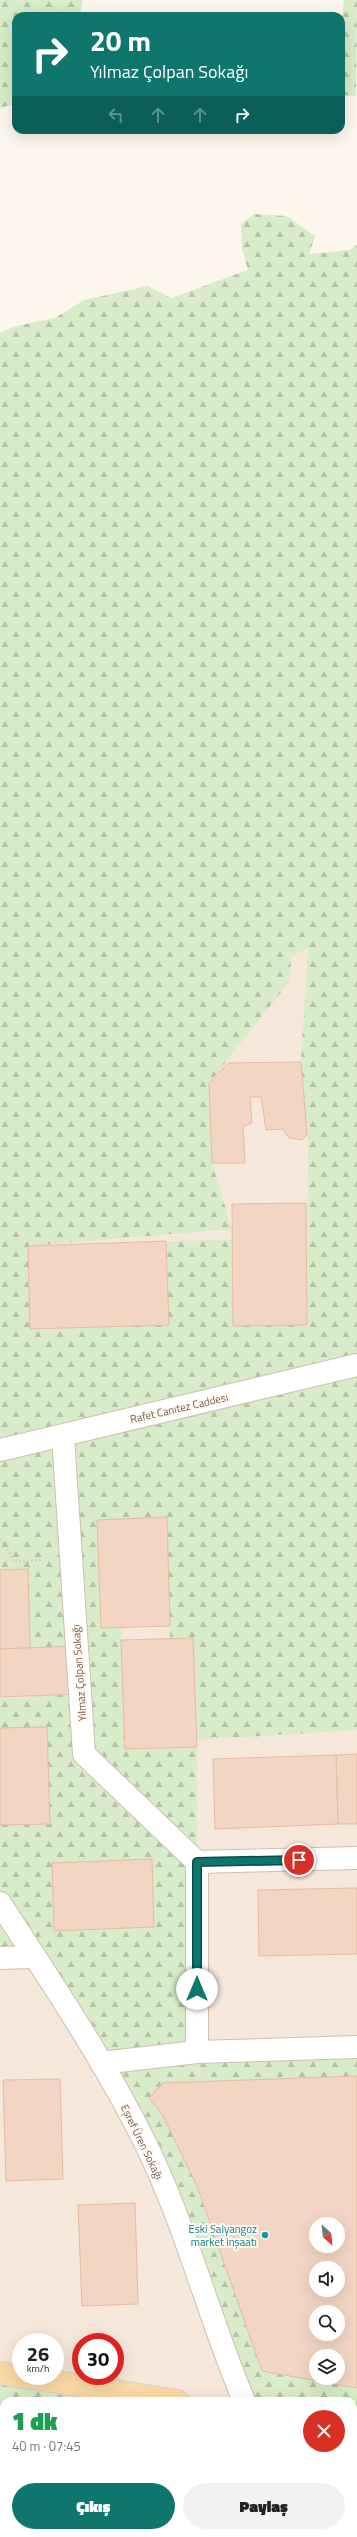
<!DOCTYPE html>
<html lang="tr">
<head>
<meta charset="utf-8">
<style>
	body { margin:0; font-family:"Titillium Web",sans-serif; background:#f2f2f2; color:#222; height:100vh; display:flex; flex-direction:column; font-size:15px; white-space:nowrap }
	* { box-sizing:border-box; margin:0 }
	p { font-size:13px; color:#767676 }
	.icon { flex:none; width:22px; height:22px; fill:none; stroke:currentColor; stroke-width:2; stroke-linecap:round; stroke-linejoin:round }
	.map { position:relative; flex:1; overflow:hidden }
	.sheet { position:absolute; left:0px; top:2397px; width:357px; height:140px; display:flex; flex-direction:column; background:#fff; border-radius:12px 12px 0 0; box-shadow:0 4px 16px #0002 }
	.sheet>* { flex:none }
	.hud { position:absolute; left:12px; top:12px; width:333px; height:122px; border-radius:12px; box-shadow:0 4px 16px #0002; background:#0f766e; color:#fff; overflow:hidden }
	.needle { width:26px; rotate:153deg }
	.buttons { position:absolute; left:309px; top:2217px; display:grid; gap:8px }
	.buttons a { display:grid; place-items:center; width:36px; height:36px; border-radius:50%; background:#fff; box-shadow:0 4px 16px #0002; font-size:20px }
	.speed { position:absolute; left:12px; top:2333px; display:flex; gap:8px; font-size:20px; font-weight:700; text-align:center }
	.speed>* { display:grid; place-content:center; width:52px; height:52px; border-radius:50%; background:#fff; box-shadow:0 4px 16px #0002; line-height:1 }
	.speed small { font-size:10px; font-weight:400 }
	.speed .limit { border:6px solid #d22; background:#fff; color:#111 }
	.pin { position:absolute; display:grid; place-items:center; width:34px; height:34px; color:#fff; margin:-17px; border:2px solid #fff; border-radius:50%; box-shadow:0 1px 4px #0007 }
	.me { position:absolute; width:44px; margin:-22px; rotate:0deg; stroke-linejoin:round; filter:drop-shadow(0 0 3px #0008) }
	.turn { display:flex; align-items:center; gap:14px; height:84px; padding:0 12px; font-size:18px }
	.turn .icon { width:52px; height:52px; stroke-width:2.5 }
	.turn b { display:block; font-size:28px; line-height:34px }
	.lanes { display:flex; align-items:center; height:38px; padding:0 12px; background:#0003; justify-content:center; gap:20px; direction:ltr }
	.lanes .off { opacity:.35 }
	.round { display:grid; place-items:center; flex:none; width:42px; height:42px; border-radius:21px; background:#f2f2f2 }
	.overview { display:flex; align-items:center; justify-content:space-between; height:68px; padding:0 12px }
	h1 { font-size:24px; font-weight:800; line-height:30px; color:#1e9e55 }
	.action { display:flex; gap:8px; margin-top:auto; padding:8px 12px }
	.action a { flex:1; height:46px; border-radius:24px; background:#0f766e; color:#fff; font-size:16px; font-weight:800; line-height:46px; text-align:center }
	.action a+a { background:#f2f2f2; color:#222 }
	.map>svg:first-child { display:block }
	.residential { fill:#f5e8da; fill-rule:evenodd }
	.forest { fill:url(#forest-firs); fill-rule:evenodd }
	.building { fill:#f3d5c3; stroke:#e6bba3; fill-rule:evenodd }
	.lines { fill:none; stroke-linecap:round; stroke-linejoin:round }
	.minor-casing { stroke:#d1beb0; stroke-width:24 }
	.major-casing { stroke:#dad1cd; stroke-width:24 }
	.path { stroke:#d9b8a5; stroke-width:2.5; stroke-dasharray:1 3; stroke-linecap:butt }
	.minor { stroke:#fff; stroke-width:22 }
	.major { stroke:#fbd9a5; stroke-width:22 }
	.route-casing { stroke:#0a4d48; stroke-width:10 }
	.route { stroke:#0f766e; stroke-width:7 }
	.culture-dot { fill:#0f9aa8; stroke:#fffaf3; stroke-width:1.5 }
	.labels { text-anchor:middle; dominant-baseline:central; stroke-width:4; stroke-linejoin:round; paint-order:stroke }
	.street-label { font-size:11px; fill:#7a5c4d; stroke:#fffaf3 }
	.culture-label { font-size:11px; fill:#0d838f; stroke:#fffaf3; text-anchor:end }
</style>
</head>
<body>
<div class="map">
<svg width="357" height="2537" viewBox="0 0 357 2537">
	<defs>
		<pattern id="forest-firs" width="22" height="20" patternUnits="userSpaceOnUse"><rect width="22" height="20" fill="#d8ecc9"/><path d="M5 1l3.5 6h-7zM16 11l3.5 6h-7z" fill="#b4c2a5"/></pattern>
	</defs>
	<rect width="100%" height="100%" fill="#fdf6ec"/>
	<!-- residential -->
	<path class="residential" d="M357,921V2047L244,2401H178L0,2373V1182L291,957ZM21,2342H55V2376H21ZM81,2342H115V2376H81Z"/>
	<!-- forest -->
	<g class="forest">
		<polygon points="0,0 83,0 80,16 16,16 16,103 0,108"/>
		<polygon points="344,0 357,0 356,96 341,95 341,27"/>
		<path d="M254,214L287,216L315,236L309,254L349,250L357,245V1365L0,1449V333L16,326L55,318L84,300L148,286L171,298L248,270L242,249L241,224ZM308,948L301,1062L308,1147L307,1325L233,1326L232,1240L166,1241L169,1325L28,1246L232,1229L212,1163L209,1083L290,981L291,957Z"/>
		<path d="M357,1365V1730L197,1740L193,1638L170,1639L167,1518L97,1520L101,1628H121L125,1749L197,1747V2052L357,2047V2537H0V2373L178,2401H4V2533H353V2401H244L180,2224L35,1957L0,1958V1699L79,1694L77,1646L30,1649L28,1570H0V1450ZM316,2224H338V2246H316ZM316,2268H338V2290H316ZM316,2312H338V2334H316ZM316,2356H338V2378H316Z"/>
	</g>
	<!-- building -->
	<g class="building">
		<polygon points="301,1062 307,1134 302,1140 289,1138 283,1129 266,1130 261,1097 250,1097 252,1123 243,1126 245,1163 212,1163 209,1083 228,1063"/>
		<polygon points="306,1203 307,1325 233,1326 232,1204"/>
		<polygon points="166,1241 169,1325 30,1329 28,1246"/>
		<polygon points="167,1517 170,1626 101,1628 97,1520"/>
		<polygon points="28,1569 30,1648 0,1649 0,1570"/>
		<polygon points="193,1638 197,1747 125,1749 121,1640"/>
		<polygon points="77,1646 80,1694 0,1697 0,1649"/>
		<polygon points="47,1727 50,1824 0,1825 0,1728"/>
		<polygon points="357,1754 357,1824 338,1824 336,1755"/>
		<polygon points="336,1755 338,1824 215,1829 213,1759"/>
		<polygon points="152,1859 154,1927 54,1931 52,1863"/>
		<polygon points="357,1888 357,1954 259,1956 258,1890"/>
		<path d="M357,2076V2388L262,2371L197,2186L162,2114L149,2098L163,2083ZM316,2224H338V2246H316ZM316,2268H338V2290H316ZM316,2312H338V2334H316ZM316,2356H338V2378H316Z"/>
		<polygon points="60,2079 63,2179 6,2181 3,2080"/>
		<polygon points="135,2203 138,2304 82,2306 78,2205"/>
		<polygon points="110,2533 219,2533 218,2537 109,2537"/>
	</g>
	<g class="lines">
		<defs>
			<g id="minor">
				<polyline points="63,1436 84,1754 197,1862 357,1858"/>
				<polyline points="0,1450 357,1365"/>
				<polyline points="197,1862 197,2052"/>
				<path d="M0,1903C53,1985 109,2067 151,2155C188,2234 210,2320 244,2401"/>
				<polyline points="0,1958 35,1957"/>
				<polyline points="101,2063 197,2052 357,2047"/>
				<polyline points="294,2533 295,2537"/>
			</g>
			<g id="major">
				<polyline points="0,2373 178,2401"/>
				<polyline points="353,2436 357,2437"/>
			</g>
		</defs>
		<!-- minor casing -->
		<use href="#minor" class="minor-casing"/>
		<!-- major casing -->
		<use href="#major" class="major-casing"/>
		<!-- path -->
		<polyline class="path" points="0,1540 4,1543 14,1562 41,1560"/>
		<!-- minor -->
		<use href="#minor" class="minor"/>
		<!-- major -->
		<use href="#major" class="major"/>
	</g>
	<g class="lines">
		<defs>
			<polyline id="route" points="197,1989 197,1862 299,1860"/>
		</defs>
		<!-- route casing -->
		<use href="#route" class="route-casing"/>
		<!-- route -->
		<use href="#route" class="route"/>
	</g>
	<!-- markers -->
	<circle class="culture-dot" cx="265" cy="2235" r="4"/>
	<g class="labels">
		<!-- street labels -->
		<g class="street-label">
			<text transform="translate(179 1408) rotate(-13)">Rafet Canıtez Caddesi</text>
			<text transform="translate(79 1673) rotate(-94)">Yılmaz Çolpan Sokağı</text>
			<text transform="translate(142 2142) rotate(64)">Eşref Üren Sokağı</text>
		</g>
		<!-- culture labels -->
		<g class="culture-label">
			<text x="257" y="2229">Eski Salyangoz<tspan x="257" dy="13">market inşaatı</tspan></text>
		</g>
	</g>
</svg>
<div class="buttons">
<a><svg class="needle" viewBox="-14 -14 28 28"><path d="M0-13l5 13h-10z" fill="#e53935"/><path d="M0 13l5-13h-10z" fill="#767676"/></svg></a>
<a><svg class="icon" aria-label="sound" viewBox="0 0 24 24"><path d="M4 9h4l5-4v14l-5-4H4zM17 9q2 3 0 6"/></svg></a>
<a><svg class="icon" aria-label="search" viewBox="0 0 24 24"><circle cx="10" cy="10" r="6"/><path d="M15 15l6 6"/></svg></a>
<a><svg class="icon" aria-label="layers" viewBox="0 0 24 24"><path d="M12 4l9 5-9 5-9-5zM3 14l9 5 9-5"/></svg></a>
</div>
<div class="speed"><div>26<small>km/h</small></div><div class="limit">30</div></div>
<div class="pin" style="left:299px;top:1860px;background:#d93025"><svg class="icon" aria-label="arrive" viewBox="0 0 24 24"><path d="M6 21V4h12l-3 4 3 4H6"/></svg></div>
<svg class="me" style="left:197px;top:1989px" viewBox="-20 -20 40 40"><circle r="19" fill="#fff"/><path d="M0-13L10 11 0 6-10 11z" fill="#0f766e"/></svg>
<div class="hud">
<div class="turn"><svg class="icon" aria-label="right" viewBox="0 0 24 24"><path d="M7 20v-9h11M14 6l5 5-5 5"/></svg><div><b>20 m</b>Yılmaz Çolpan Sokağı</div></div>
<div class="lanes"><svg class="icon off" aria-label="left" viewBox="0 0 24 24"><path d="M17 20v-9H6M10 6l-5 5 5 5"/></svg><svg class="icon off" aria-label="ahead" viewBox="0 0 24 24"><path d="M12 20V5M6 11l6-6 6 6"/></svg><svg class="icon off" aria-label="ahead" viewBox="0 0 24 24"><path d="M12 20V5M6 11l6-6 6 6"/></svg><svg class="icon" aria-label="right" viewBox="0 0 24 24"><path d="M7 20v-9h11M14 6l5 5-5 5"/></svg></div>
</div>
<section class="sheet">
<div class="overview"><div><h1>1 dk</h1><p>40 m · 07:45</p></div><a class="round" style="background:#d93025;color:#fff"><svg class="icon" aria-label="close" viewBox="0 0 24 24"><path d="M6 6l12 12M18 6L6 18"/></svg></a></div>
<div class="action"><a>Çıkış</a><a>Paylaş</a></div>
</section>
</div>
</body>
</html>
